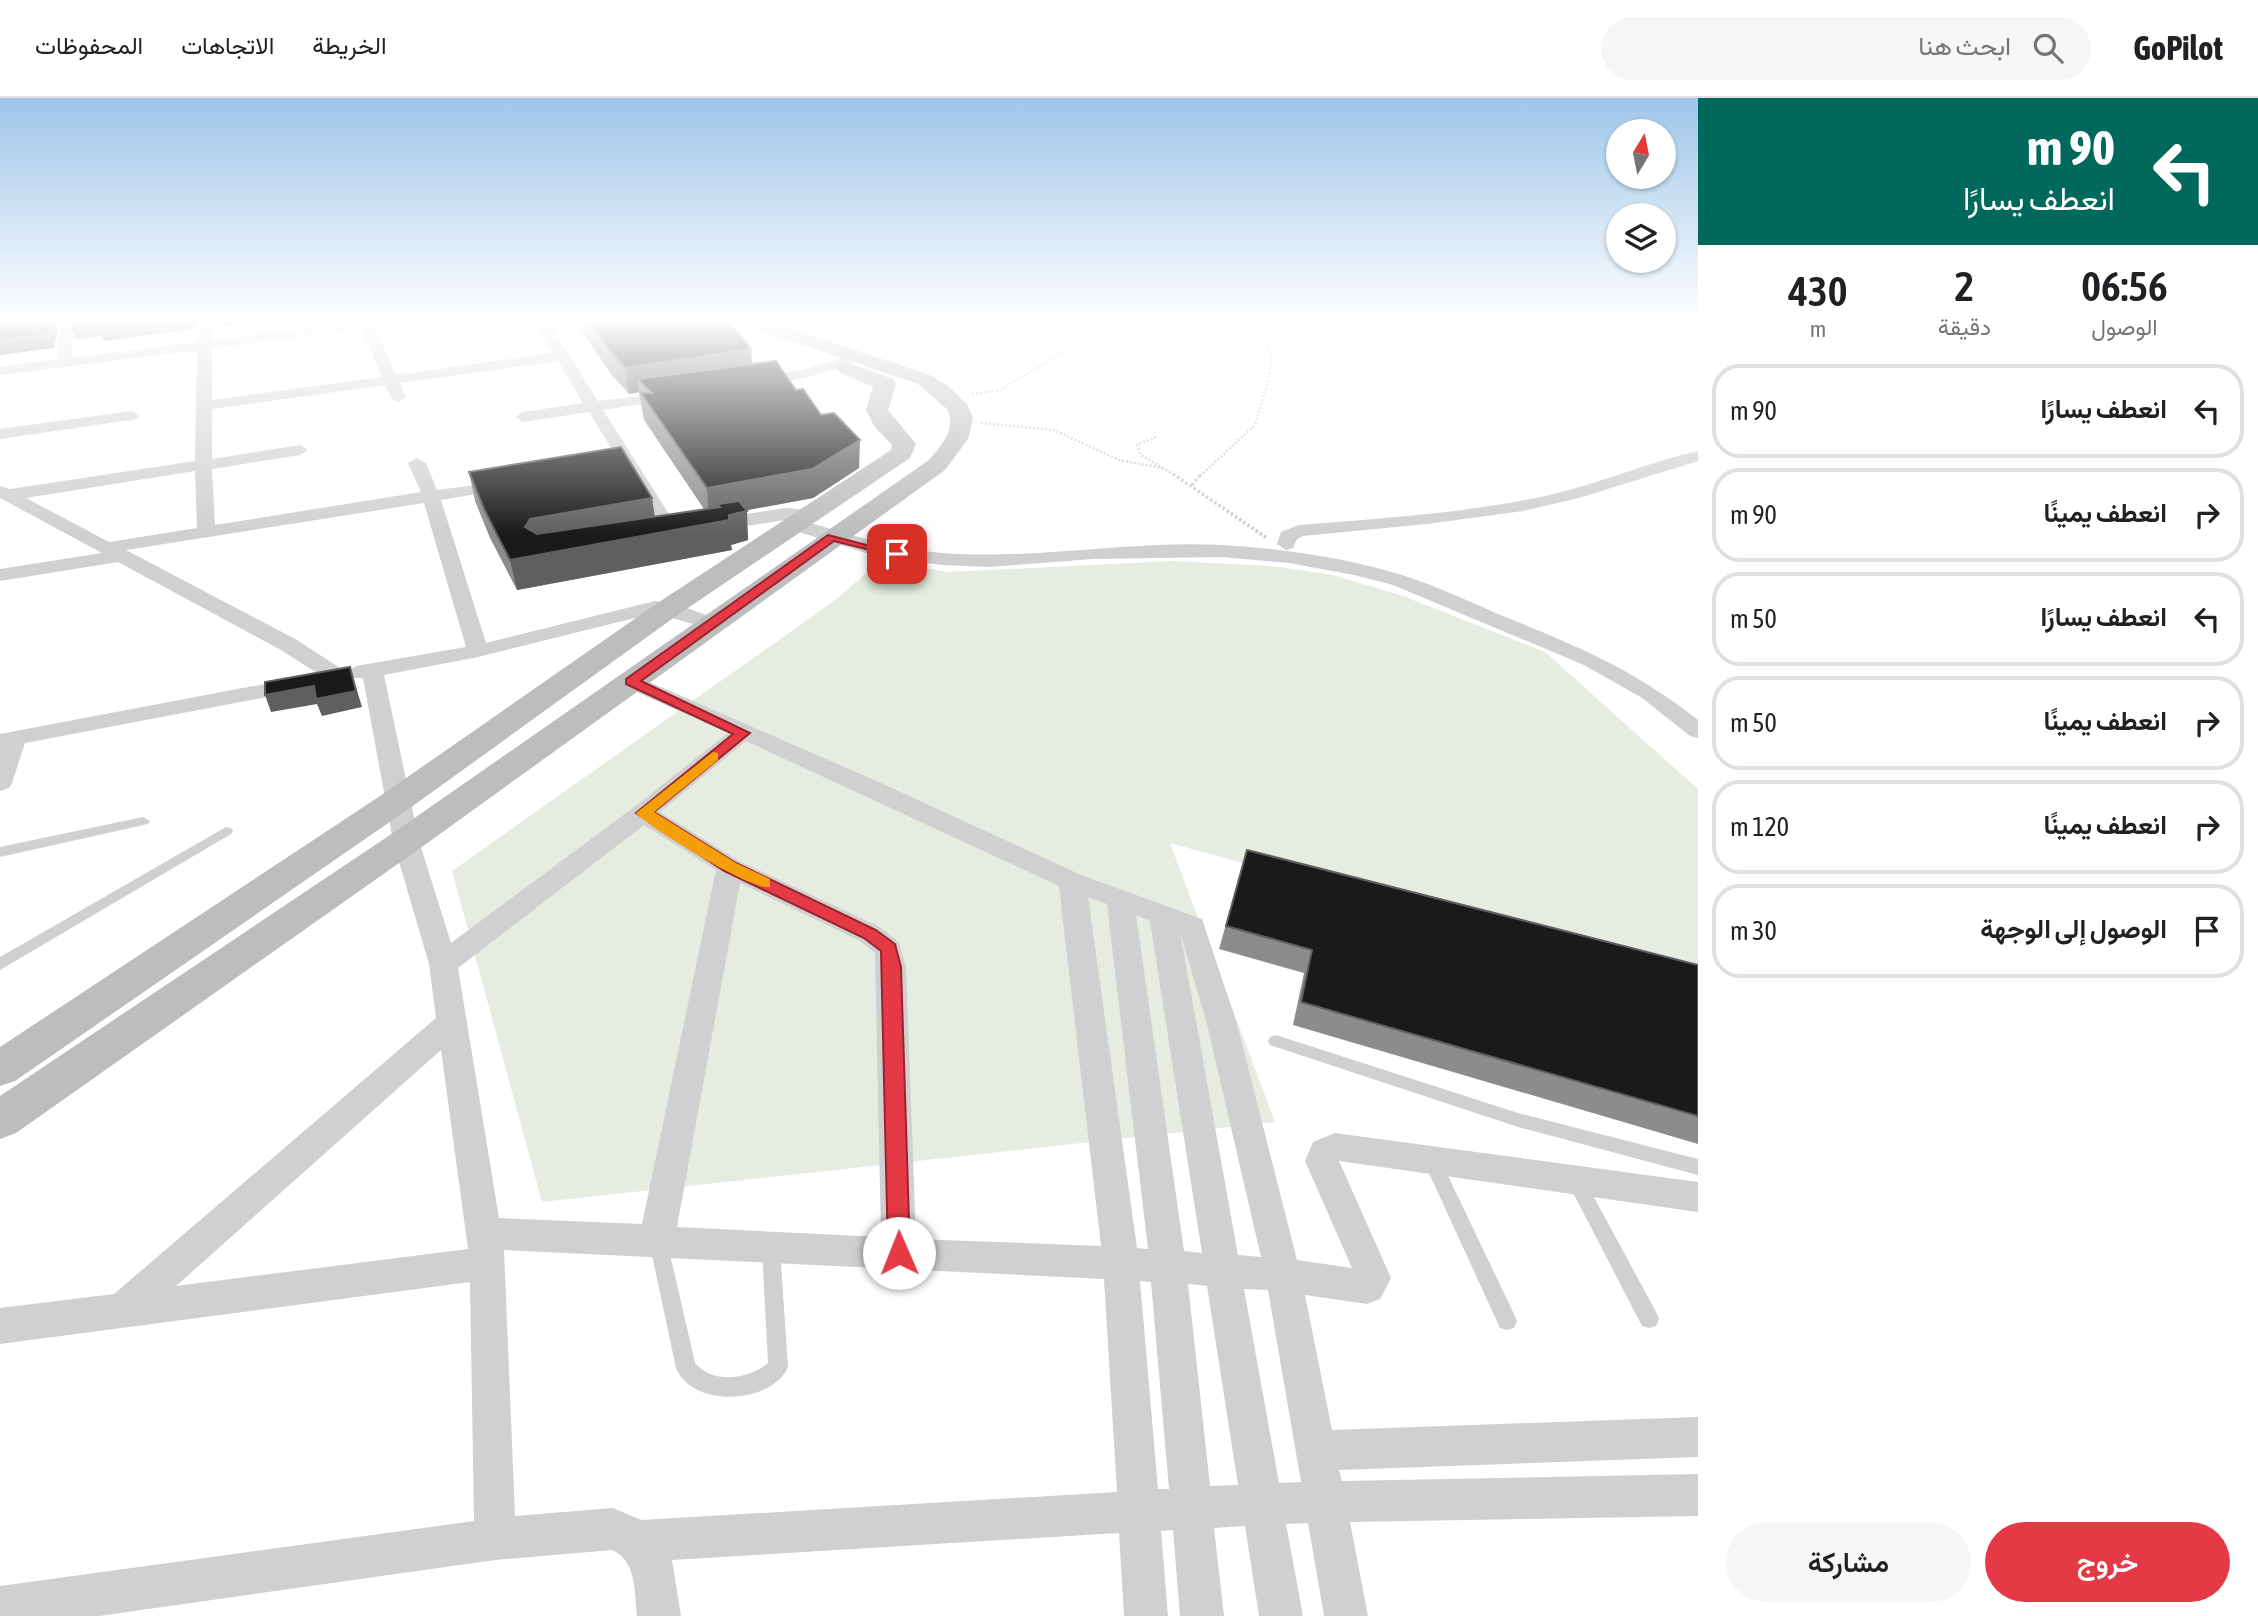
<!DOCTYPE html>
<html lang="ar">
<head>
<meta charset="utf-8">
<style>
	body { margin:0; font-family:"Asap Condensed",Vazirmatn,sans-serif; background:#f6f6f6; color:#202124; direction:rtl; height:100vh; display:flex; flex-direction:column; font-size:26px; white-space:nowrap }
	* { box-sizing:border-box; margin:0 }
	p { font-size:23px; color:#757577 }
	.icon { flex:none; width:38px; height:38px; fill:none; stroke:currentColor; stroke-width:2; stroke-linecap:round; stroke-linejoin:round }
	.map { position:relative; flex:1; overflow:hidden; direction:ltr }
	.sheet { display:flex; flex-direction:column; background:#fff; width:560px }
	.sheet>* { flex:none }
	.hud { background:#00695c; color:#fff; overflow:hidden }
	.needle { width:46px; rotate:10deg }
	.fabs { position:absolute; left:1606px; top:21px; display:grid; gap:14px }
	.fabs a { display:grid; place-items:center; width:70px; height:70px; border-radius:50%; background:#fff; box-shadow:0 2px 5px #0004; font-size:35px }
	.pin { position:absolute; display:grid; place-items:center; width:60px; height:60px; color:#fff; margin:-30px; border-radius:14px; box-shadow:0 4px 10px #0006 }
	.me { position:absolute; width:77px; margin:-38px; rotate:359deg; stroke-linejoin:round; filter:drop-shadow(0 0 5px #0008) }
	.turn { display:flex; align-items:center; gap:24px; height:147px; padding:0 28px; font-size:32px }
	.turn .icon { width:91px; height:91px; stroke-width:2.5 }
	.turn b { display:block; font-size:49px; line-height:60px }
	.eta { display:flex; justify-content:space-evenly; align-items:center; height:119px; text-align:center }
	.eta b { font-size:42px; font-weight:600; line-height:49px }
	.action { display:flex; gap:14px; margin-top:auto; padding:14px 28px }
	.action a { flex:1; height:80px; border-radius:42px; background:#e63946; color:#fff; font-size:28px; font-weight:600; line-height:80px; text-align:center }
	.action a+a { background:#f6f6f6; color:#202124 }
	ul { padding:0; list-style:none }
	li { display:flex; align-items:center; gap:21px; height:94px; margin:0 14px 10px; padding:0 14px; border:4px solid #e0e0e0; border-radius:28px }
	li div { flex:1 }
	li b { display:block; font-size:26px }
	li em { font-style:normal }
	header { display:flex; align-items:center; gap:42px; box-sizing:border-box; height:98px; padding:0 35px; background:#fff; border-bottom:2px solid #e0e0e0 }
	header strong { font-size:33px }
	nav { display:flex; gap:38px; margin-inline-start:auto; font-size:24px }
	.search { width:490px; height:63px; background:#f6f6f6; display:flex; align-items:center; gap:18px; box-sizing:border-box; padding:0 24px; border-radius:38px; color:#757577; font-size:26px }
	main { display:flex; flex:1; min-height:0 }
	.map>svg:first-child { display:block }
	.green { fill:#e6ecdf }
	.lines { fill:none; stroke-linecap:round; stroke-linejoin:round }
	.path-far1 { stroke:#cdcdcd; stroke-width:2.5; stroke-dasharray:2 2; stroke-linecap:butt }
	.path { stroke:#cdcdcd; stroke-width:3.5; stroke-dasharray:2.5 2.5; stroke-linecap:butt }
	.lane { fill:#d0d0d0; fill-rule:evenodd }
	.street { fill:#d0d0d0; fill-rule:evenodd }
	.secondary { fill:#bdbdbd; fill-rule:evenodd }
	.wall { fill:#8c8c8c }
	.shaded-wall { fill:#5f5f5f }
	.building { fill:#1a1a1a; stroke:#5f5f5f; stroke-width:2 }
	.route { fill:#e63946; stroke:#96252e; stroke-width:2 }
	.slow { fill:#f59e0b }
</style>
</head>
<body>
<header>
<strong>GoPilot</strong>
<div class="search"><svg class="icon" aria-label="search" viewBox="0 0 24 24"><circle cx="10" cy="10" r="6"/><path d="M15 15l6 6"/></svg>ابحث هنا</div>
<nav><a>الخريطة</a><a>الاتجاهات</a><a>المحفوظات</a></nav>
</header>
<main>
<section class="sheet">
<div class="hud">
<div class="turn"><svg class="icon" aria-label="left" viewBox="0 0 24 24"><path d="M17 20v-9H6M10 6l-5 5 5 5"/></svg><div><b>90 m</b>انعطف يسارًا</div></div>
</div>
<div class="eta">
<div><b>06:56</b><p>الوصول</p></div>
<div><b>2</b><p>دقيقة</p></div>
<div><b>430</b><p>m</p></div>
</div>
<ul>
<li><svg class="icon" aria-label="left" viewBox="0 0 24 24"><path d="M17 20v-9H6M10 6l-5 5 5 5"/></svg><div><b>انعطف يسارًا</b></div><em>90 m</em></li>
<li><svg class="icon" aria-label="right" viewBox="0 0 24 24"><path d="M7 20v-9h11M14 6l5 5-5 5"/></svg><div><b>انعطف يمينًا</b></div><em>90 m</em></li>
<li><svg class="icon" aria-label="left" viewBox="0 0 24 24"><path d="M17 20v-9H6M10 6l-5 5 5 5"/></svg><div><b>انعطف يسارًا</b></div><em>50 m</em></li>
<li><svg class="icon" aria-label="right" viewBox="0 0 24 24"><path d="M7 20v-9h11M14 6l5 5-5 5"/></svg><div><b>انعطف يمينًا</b></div><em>50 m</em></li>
<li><svg class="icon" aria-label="right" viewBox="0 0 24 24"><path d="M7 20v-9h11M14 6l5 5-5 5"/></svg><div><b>انعطف يمينًا</b></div><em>120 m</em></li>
<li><svg class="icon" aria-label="arrive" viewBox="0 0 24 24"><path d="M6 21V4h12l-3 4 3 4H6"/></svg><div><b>الوصول إلى الوجهة</b></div><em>30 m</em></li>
</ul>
<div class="action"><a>خروج</a><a>مشاركة</a></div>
</section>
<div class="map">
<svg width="1698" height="1518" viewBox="0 0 1698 1518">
	<rect width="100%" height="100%" fill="#fff"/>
	<!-- green -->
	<polygon class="green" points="881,462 948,474 1172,463 1271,468 1333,477 1403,498 1545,554 1698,691 1698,890 1170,745 1275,1024 542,1104 452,773 834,503"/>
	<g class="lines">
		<!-- path-far1 -->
		<g class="path-far1">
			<polyline points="972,296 1000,292 1075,247 1108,223"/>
			<polyline points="981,325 1054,332 1119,362 1162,370"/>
			<polyline points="1156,339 1137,347 1141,357 1176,378"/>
			<polyline points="1200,378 1255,327 1269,280 1272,257 1253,223"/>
		</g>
		<!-- path -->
		<g class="path">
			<polyline points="1173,376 1267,440"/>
			<polyline points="1192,387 1201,376"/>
		</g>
		<!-- lane -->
		<g class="lane">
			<polygon points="1431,223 1440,223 1436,225"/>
			<polygon points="143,719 150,723 148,726 0,759 0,749"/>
			<polygon points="226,729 231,730 233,733 231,736 0,872 0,859"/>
			<polygon points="1276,937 1518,1015 1698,1061 1698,1077 1518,1029 1270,947 1268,943 1270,939"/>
			<polygon points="1432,1054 1438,1057 1514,1216 1517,1223 1514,1230 1507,1232 1500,1230 1423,1062 1426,1057"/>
			<polygon points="1576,1075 1582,1077 1656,1214 1659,1221 1656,1228 1649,1230 1642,1228 1567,1083 1570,1077"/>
			<path d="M658,1135L665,1137L667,1143L695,1265C713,1286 748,1282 768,1265L762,1151L764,1145L771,1142L778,1145L780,1151L788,1269C772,1306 693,1311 676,1270L649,1143L651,1137Z"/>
		</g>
		<!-- street -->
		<g class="street">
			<path d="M60,223H74L72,260L198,244V223H212V242L358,223H401L375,230L396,277L553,255L533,223H547L598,303L681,293V299L676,301L603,312L681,435L672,441L663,435L589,314L523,324L515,319L523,314L583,305L558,263L400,285L406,299L398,304L393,302L385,287L212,311V361L300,347L308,352L300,357L212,371L215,427L421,394L408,365L417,360L426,365L437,392L513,382L516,386L513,390L441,402L486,545L655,503L676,506L720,522L723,526L713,532L655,515L478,559L384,577L419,743L451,845L634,709L728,635L623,588L620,583L631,576L881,685L1081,777L1202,821L1237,926L1297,1162L1352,1170L1305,1063L1313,1044L1335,1035L1698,1084V1114L1339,1063L1391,1180L1380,1201L1367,1206L1305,1197L1332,1332L1698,1319V1359L1339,1372L1342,1383L1698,1376V1418L1350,1424L1368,1518H1324L1308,1425L1286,1426L1303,1518H1259L1245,1428L1214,1430L1224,1518H1180L1173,1432L1161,1433L1168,1518H1124L1119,1435L672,1462L681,1518H637C634,1493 637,1463 612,1452L495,1462L99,1518H0V1488L474,1423L470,1184L0,1246V1210L114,1196L436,920L429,866L393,743L363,580H349L339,586L331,584L281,552L118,464L0,483V471L102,455L0,400V388L10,391L195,363L197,252L0,277V269L57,261ZM362,231L382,279L212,302V250ZM195,373L197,430L109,444L26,400ZM424,405L466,549L356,568L346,574L297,542L126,452ZM746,643L1059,788L1101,1148L916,1141L906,869L899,844L880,829L739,763L660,714ZM644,727L716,772L642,1126L499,1120L458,870ZM740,785L860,843L875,855L881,1139L677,1129ZM1088,799L1107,806L1148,1151L1137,1150ZM1136,817L1150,823L1202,1155L1184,1153ZM1180,834L1207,926L1261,1159L1238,1157ZM441,952L468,1151L176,1188ZM504,1152L1104,1181L1117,1394L641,1422L613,1410L515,1418ZM1140,1183L1151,1184L1169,1391H1158ZM1188,1186L1207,1188L1238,1387L1210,1388ZM1244,1191L1268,1192L1301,1384L1279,1385Z"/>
			<polygon points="859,255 864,256 864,262 804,280 752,289 744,284 747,281 802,272"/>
			<polygon points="131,313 139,318 137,321 0,341 0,331"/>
			<path d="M1698,353V363L1579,400L1523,413L1427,426L1303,438L1297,441L1293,450L1286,452L1277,446L1281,434L1299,427C1384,420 1471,415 1554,396C1603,384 1649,364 1698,353Z"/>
			<path d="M785,410L815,412L818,416L815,420L795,421C847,434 887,451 943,455C1036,462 1130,442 1223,447C1284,451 1347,460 1405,478C1440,489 1474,506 1508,520C1580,549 1636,573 1698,622V640L1690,638L1642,600L1584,567L1393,487L1354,477L1289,465L1221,459L1093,461L989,469L942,467L879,459L786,430L784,426L792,421L714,433L705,427L714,421Z"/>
			<polygon points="301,579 309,581 312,586 309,591 25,645 12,685 9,690 0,693 0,636"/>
		</g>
		<!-- secondary -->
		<g class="secondary">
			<path d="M742,223H770L932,278L948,288L967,306L973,320L968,341L945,372L419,751L16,1035L0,1041V998L393,735L929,362C942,347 955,333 948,312L918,286L744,227Z"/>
			<polygon points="846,264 893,281 896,286 888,312 916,346 910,360 679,516 410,710 15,983 0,988 0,949 386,694 659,504 891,352 892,347 874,328 866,312 873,289 839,274 836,270 839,266"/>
		</g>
	</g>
	<!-- wall -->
	<g class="wall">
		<polygon points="213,223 267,223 221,229 215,229"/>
		<polygon points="575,223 726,223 751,251 752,266 796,292 859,370 813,400 746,412 748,442 731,447 732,452 517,492 490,440 475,403 469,374 652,400 655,419 704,411 644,322 639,294 629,296 611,276"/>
		<polygon points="1247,752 1698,867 1698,1046 1293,927 1304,875 1219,851"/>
	</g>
	<!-- shaded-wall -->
	<g class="shaded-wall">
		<polygon points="51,223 59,223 54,250 0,257 0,242"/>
		<polygon points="197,223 195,231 103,243 101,238 76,241 70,227 98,224"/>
		<polygon points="219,223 267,223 221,229"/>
		<polygon points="751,251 753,277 638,281 639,294 629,296 625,270"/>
		<polygon points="860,342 859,370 813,400 721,417 720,409 718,406 719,417 709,419 707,390"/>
		<polygon points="652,400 656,429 729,417 747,413 748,442 731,447 732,452 517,492 510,462 530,421"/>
		<polygon points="350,569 362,609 322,618 317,606 271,614 265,597"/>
	</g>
	<!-- building -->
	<g class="building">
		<polygon points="0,223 51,223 48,236 0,242"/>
		<polygon points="70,223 142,223 97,229 98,224 70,227"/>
		<polygon points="589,223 726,223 737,233 751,251 625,270 608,250"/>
		<polygon points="776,263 796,292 803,291 821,317 834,315 860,342 812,371 707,390 641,295 652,295 638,281"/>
		<polygon points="621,349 652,400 530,421 525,429 537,436 720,409 718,406 739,403 747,413 729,417 729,422 510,462 484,411 469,374"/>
		<polygon points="350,569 356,593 316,601 314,588 265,597 265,584"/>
		<polygon points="1247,752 1698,867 1698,1018 1301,904 1312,852 1226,828"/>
	</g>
	<!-- sky -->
	<linearGradient id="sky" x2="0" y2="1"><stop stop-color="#9ec6ea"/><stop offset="0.51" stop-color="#fff"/><stop offset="1" stop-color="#fff" stop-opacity="0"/></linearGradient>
	<rect width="1698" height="436" fill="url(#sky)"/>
	<!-- route -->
	<polygon class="route" points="828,437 902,456 897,459 834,443 641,583 750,635 654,714 736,765 876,832 895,846 901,869 910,1155 907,1162 899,1164 892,1162 888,1155 881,853 864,840 724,773 636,715 733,636 626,586 626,581"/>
	<!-- slow -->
	<path class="slow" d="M713,654L718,655V662L654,714L736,765L770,781V789C754,794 648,729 636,715Z"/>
</svg>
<div class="fabs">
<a><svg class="needle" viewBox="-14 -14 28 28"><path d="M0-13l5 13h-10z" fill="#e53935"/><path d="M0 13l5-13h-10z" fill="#757577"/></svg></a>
<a><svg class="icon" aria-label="layers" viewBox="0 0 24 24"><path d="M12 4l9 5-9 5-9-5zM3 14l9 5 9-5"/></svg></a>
</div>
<div class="pin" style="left:897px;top:456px;background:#d93025"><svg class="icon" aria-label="arrive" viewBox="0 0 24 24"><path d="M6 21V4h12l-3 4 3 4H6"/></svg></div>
<svg class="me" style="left:899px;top:1155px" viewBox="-20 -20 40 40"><circle r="19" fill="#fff"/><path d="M0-13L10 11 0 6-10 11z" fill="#e63946"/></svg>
</div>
</main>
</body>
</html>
